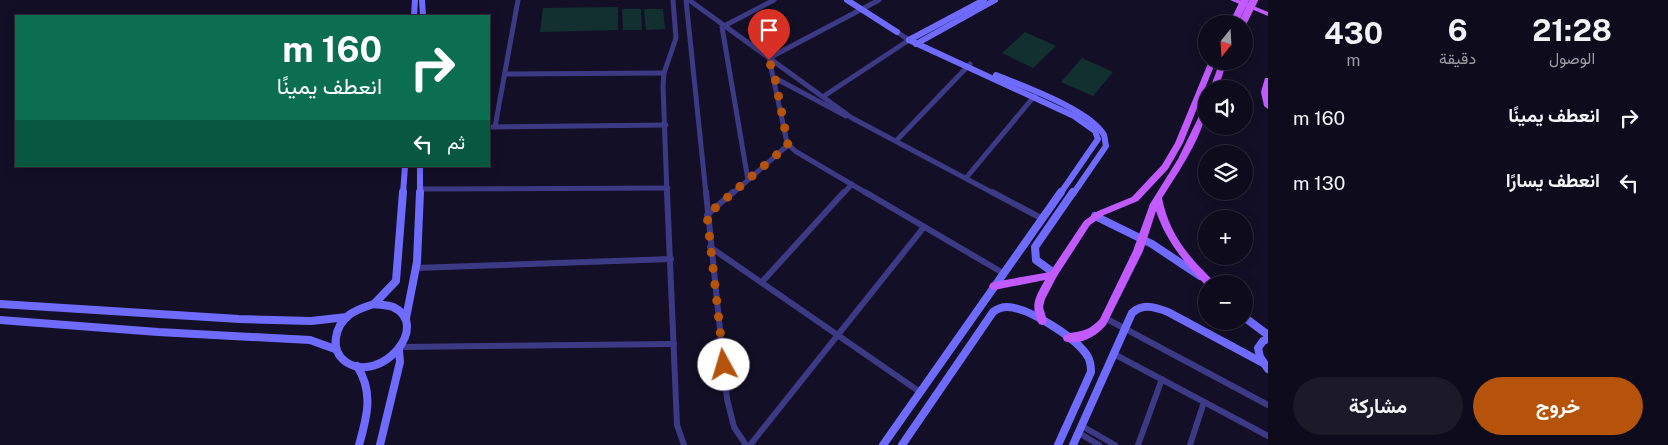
<!DOCTYPE html>
<html lang="ar">
<head>
<meta charset="utf-8">
<style>
	body { margin:0; font-family:"Public Sans",Vazirmatn,sans-serif; background:#1c1929; color:#f1f3f6; direction:rtl; height:100vh; display:flex; flex-direction:column; font-size:19px; white-space:nowrap }
	* { box-sizing:border-box; margin:0 }
	p { font-size:16px; color:#9b9ba3 }
	.icon { flex:none; width:28px; height:28px; fill:none; stroke:currentColor; stroke-width:2; stroke-linecap:round; stroke-linejoin:round }
	.map { position:relative; flex:1; overflow:hidden; direction:ltr }
	.drawer { display:flex; flex-direction:column; background:#0e0b1c; width:400px }
	.drawer>* { flex:none }
	.guide { position:absolute; left:15px; top:15px; width:475px; height:152px; border-radius:0px; box-shadow:0 2px 12px #0003,0 0 0 1px #2e2b3b; direction:rtl; background:#0b6e4f; color:#fff; overflow:hidden }
	.needle { width:32px; rotate:198deg }
	.tools { position:absolute; left:1198px; top:15px; display:grid; gap:10px }
	.tools a { display:grid; place-items:center; width:55px; height:55px; border-radius:50%; background:#0e0b1c; box-shadow:0 2px 12px #0003,0 0 0 1px #2e2b3b; font-size:25px }
	.pin { position:absolute; display:grid; place-items:center; width:42px; height:42px; color:#fff; margin:-51px -21px; border-radius:50% 50% 50% 0; rotate:-45deg; box-shadow:0 0 5px #0007 }
	.pin .icon { rotate:45deg }
	.me { position:absolute; width:55px; margin:-28px; rotate:354deg; stroke-linejoin:round; filter:drop-shadow(0 0 4px #0008) }
	.turn { display:flex; align-items:center; gap:18px; height:105px; padding:0 25px; font-size:22px }
	.turn .icon { width:65px; height:65px; stroke-width:2.5 }
	.turn b { display:block; font-size:35px; line-height:42px }
	.then { display:flex; align-items:center; height:48px; padding:0 25px; background:#0003; gap:10px; font-size:19px }
	.eta { display:flex; justify-content:space-evenly; align-items:center; height:85px; text-align:center }
	.eta b { font-size:30px; font-weight:700; line-height:35px }
	.button { display:flex; gap:10px; margin-top:auto; padding:10px 25px }
	.button a { flex:1; height:58px; border-radius:30px; background:#b45309; color:#fff; font-size:20px; font-weight:700; line-height:58px; text-align:center }
	.button a+a { background:#1c1929; color:#f1f3f6 }
	ul { padding:0; list-style:none }
	li { display:flex; align-items:center; gap:15px; height:65px; padding:0 25px }
	li div { flex:1 }
	li b { display:block; font-size:19px }
	li em { font-style:normal }
	main { display:flex; flex:1; min-height:0 }
	.map>svg:first-child { display:block }
	.green { fill:#12302f }
	.lines { fill:none; stroke-linecap:round; stroke-linejoin:round }
	.street-far1 { stroke:#3d3a85; stroke-width:5 }
	.street { stroke:#3d3a85; stroke-width:6 }
	.secondary-far1 { stroke:#6f6bff; stroke-width:6 }
	.secondary { stroke:#6f6bff; stroke-width:8 }
	.primary { fill:#c25bff; fill-rule:evenodd }
	.primary-bridge { stroke:#c25bff; stroke-width:8 }
	.route { stroke:#b45309; stroke-width:9; stroke-dasharray:0 16.2 }
</style>
</head>
<body>
<main>
<section class="drawer">
<div class="eta">
<div><b>21:28</b><p>الوصول</p></div>
<div><b>6</b><p>دقيقة</p></div>
<div><b>430</b><p>m</p></div>
</div>
<ul>
<li><svg class="icon" aria-label="right" viewBox="0 0 24 24"><path d="M7 20v-9h11M14 6l5 5-5 5"/></svg><div><b>انعطف يمينًا</b></div><em>160 m</em></li>
<li><svg class="icon" aria-label="left" viewBox="0 0 24 24"><path d="M17 20v-9H6M10 6l-5 5 5 5"/></svg><div><b>انعطف يسارًا</b></div><em>130 m</em></li>
</ul>
<div class="button"><a>خروج</a><a>مشاركة</a></div>
</section>
<div class="map">
<svg width="1268" height="445" viewBox="0 0 1268 445">
	<rect width="100%" height="100%" fill="#130f26"/>
	<!-- green -->
	<g class="green">
		<polygon points="618,7 618,30 540,32 543,8"/>
		<polygon points="622,9 641,9 642,30 623,30"/>
		<polygon points="644,9 663,9 665,29 646,30"/>
		<polygon points="1025,32 1056,46 1033,68 1002,53"/>
		<polygon points="1082,58 1113,72 1093,96 1061,82"/>
	</g>
	<g class="lines">
		<!-- street-far1 -->
		<g class="street-far1">
			<polyline points="686,0 706,194"/>
			<polyline points="689,0 852,118 995,194"/>
			<polyline points="506,74 664,73"/>
			<polyline points="775,78 846,116"/>
			<polyline points="824,96 909,40 897,32"/>
			<polyline points="489,127 666,125"/>
			<polyline points="495,127 518,0"/>
			<polyline points="896,141 970,64"/>
			<polyline points="966,178 1037,93"/>
			<polyline points="748,180 722,27 774,0"/>
			<polyline points="420,189 668,188"/>
			<polyline points="667,194 663,86 664,73 676,38 673,0"/>
			<polyline points="732,194 788,145"/>
			<polyline points="843,194 852,184"/>
			<polyline points="868,194 795,151 787,143 769,58 879,0"/>
		</g>
		<!-- street -->
		<g class="street">
			<polyline points="667,192 677,425 684,445"/>
			<polyline points="706,192 727,399 734,427 746,445"/>
			<polyline points="865,192 1003,273"/>
			<polyline points="992,192 1041,218"/>
			<polyline points="707,215 733,192"/>
			<polyline points="710,247 920,392"/>
			<polyline points="415,268 671,259"/>
			<polyline points="762,282 844,192"/>
			<polyline points="1105,318 1268,405"/>
			<polyline points="401,347 674,344"/>
			<polyline points="1114,354 1268,436"/>
			<polyline points="1082,426 1115,445"/>
			<polyline points="1079,433 1099,445"/>
			<polyline points="750,445 924,227"/>
			<polyline points="1138,445 1162,379"/>
			<polyline points="1190,445 1204,402"/>
		</g>
		<!-- secondary-far1 -->
		<g class="secondary-far1">
			<polyline points="422,0 423,16"/>
			<polyline points="847,0 897,32"/>
			<polyline points="414,16 415,0"/>
			<polyline points="909,40 984,0"/>
			<polyline points="909,40 1074,116 1095,131 1098,139 1060,194"/>
			<polyline points="916,44 995,0"/>
			<path d="M996,75C1023,86 1090,110 1104,135C1105,138 1105,142 1106,146L1073,194"/>
			<polyline points="403,194 405,166"/>
			<polyline points="420,194 420,166"/>
		</g>
		<!-- secondary -->
		<g class="secondary">
			<polyline points="1095,216 1152,244 1200,276"/>
			<polyline points="1054,273 1036,260 1035,247 1073,192"/>
			<polyline points="0,304 239,319 311,321 347,317"/>
			<path d="M374,304C380,305 388,305 393,307C432,325 381,385 346,362C329,350 335,326 349,315C357,309 365,307 374,304Z"/>
			<polyline points="374,304 396,281 403,192"/>
			<polyline points="1244,317 1268,335"/>
			<polyline points="406,318 417,262 420,192"/>
			<polyline points="0,320 158,332 310,340 335,349"/>
			<polyline points="1268,339 1263,341 1258,348 1260,357 1268,369"/>
			<path d="M357,366C374,392 367,417 359,445"/>
			<polyline points="380,445 400,362 399,350"/>
			<polyline points="883,445 1061,192"/>
			<path d="M902,445L993,312C997,309 1002,307 1007,307C1028,307 1078,339 1088,357C1091,362 1091,367 1091,372L1058,445"/>
			<path d="M1073,445L1132,313C1143,303 1155,307 1168,312L1263,363"/>
		</g>
		<!-- primary -->
		<g class="primary">
			<polygon points="1230,0 1239,0 1268,12 1268,16"/>
			<path d="M1209,61H1216L1183,143L1168,169L1138,201L1104,215L1090,225L1057,276L1045,299L1043,307L1047,321L1045,324L1042,325L1039,324C1030,305 1035,298 1045,280L994,290L991,289L989,286L991,283L994,282L1050,272L1084,221L1098,211L1132,197L1162,165L1175,143Z"/>
			<polygon points="1220,61 1227,61 1218,89 1210,89"/>
			<polygon points="1265,78 1268,78 1268,109 1264,106 1261,92"/>
			<path d="M1203,108H1206C1206,132 1176,176 1162,198C1167,224 1179,244 1196,263C1202,270 1210,276 1215,284H1206V286C1185,263 1166,241 1156,211L1143,251L1106,325C1097,336 1080,346 1064,341L1063,338L1064,335C1080,330 1087,333 1100,319L1133,251L1150,204L1178,159Z"/>
		</g>
		<!-- primary-bridge -->
		<g class="primary-bridge">
			<polyline points="1235,20 1245,0"/>
			<polyline points="1242,24 1254,0"/>
		</g>
	</g>
	<g class="lines">
		<!-- route -->
		<polyline class="route" points="724,365 707,215 788,145 775,78 769,60"/>
	</g>
</svg>
<div class="tools">
<a><svg class="needle" viewBox="-14 -14 28 28"><path d="M0-13l5 13h-10z" fill="#e53935"/><path d="M0 13l5-13h-10z" fill="#9b9ba3"/></svg></a>
<a><svg class="icon" aria-label="sound" viewBox="0 0 24 24"><path d="M4 9h4l5-4v14l-5-4H4zM17 9q2 3 0 6"/></svg></a>
<a><svg class="icon" aria-label="layers" viewBox="0 0 24 24"><path d="M12 4l9 5-9 5-9-5zM3 14l9 5 9-5"/></svg></a>
<a>+</a>
<a>−</a>
</div>
<div class="pin" style="left:769px;top:60px;background:#d93025"><svg class="icon" aria-label="arrive" viewBox="0 0 24 24"><path d="M6 21V4h12l-3 4 3 4H6"/></svg></div>
<svg class="me" style="left:724px;top:365px" viewBox="-20 -20 40 40"><circle r="19" fill="#fff"/><path d="M0-13L10 11 0 6-10 11z" fill="#b45309"/></svg>
<div class="guide">
<div class="turn"><svg class="icon" aria-label="right" viewBox="0 0 24 24"><path d="M7 20v-9h11M14 6l5 5-5 5"/></svg><div><b>160 m</b>انعطف يمينًا</div></div>
<div class="then">ثم<svg class="icon" aria-label="left" viewBox="0 0 24 24"><path d="M17 20v-9H6M10 6l-5 5 5 5"/></svg></div>
</div>
</div>
</main>
</body>
</html>
